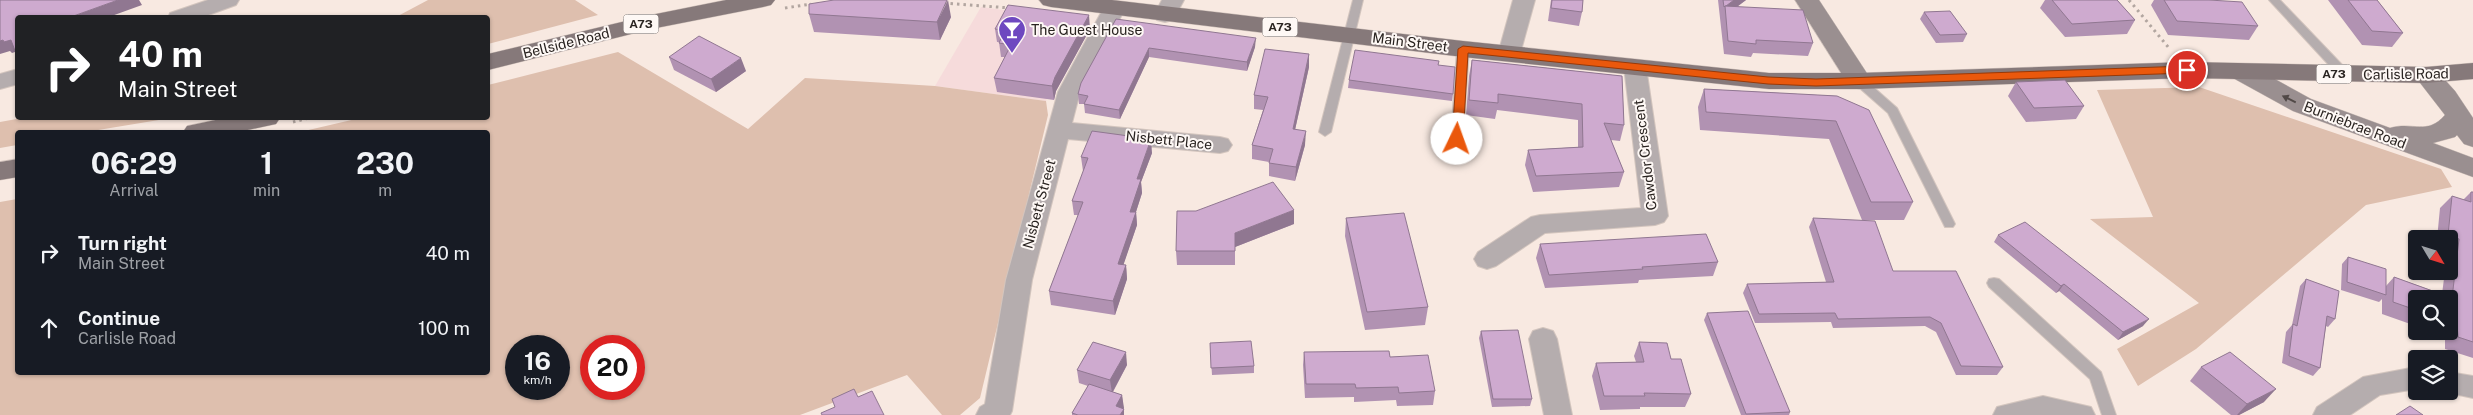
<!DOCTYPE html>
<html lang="en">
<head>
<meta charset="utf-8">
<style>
	body { margin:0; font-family:"Public Sans",sans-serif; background:#20242c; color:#f1f3f6; height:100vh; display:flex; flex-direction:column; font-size:19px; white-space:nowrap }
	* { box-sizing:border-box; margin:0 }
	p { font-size:16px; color:#9ea1a6 }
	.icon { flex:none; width:28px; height:28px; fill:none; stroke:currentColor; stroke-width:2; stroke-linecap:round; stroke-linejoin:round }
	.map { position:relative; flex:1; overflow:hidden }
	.details { position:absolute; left:15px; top:130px; width:475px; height:245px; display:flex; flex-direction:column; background:#171b24; border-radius:5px; box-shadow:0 1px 4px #0004 }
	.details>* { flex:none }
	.top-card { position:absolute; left:15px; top:15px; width:475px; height:105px; border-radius:5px; box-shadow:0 1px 4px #0004; background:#202124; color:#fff; overflow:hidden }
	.needle { width:32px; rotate:128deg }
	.buttons { position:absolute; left:2408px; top:230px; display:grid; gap:10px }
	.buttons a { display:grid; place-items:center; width:50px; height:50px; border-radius:5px; background:#171b24; box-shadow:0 1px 4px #0004; font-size:25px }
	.speed { position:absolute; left:505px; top:335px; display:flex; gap:10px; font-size:25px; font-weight:700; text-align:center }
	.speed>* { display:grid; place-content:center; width:65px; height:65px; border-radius:50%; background:#171b24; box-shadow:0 1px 4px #0004; line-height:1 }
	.speed small { font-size:12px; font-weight:400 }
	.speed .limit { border:8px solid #d22; background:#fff; color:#111 }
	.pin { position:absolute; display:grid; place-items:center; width:42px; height:42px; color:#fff; margin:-21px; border:2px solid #fff; border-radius:50%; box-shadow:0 1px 5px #0007 }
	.me { position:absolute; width:55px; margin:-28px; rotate:3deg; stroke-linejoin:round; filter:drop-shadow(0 0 4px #0008) }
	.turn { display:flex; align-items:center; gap:18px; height:105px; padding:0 20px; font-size:22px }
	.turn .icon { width:65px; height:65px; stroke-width:2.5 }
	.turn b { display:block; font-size:35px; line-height:42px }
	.eta { display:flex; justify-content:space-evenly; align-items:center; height:85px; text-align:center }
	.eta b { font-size:30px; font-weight:700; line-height:35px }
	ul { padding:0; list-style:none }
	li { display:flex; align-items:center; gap:15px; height:75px; padding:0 20px }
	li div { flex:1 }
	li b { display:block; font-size:19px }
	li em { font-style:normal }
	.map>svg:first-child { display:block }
	.commercial { fill:#f6dbdb }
	.green { fill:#debfae; fill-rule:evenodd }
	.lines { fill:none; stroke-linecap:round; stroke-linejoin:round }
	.lane-casing { stroke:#d3c5be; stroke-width:2 }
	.street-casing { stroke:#d3c5be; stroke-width:2 }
	.secondary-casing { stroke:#d3c5be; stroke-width:1 }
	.primary-casing { stroke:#d3c5be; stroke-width:1 }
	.path { stroke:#b2a6a0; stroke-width:3; stroke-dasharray:2.5 4; stroke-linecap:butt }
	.lane { fill:#b5adae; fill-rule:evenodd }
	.street { fill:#b5adae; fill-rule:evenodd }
	.secondary { fill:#9a8f90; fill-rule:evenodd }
	.primary { fill:#86797a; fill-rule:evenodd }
	.wall { fill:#b192b2 }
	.shaded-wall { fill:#907791 }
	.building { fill:#ceaacf; stroke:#907791 }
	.oneway { fill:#514947 }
	.route { fill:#ea580c; stroke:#983908 }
	.labels { text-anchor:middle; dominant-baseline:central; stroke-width:4; stroke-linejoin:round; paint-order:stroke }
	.shield { fill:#fef8f5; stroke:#696360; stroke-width:1 }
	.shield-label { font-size:12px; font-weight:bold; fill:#292320 }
	.poi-label { font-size:14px; fill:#292320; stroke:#fef8f5; text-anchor:start }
	.street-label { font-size:14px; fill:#292320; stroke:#fef8f5 }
</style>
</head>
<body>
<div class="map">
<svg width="2473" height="415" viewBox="0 0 2473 415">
	<rect width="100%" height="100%" fill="#f8e9e1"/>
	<!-- commercial -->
	<polygon class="commercial" points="981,7 1087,21 1046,101 935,86"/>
	<!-- green -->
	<g class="green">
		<polygon points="428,0 575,0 598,15 488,44 488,18 396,17"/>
		<path d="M618,52L748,129L805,78L935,86L1046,101L1048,115L980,398L960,415H942L907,375L800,415H0V202L17,199L18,372H488V132H300L360,118H488V85ZM516,346H559V389H516ZM591,346H634V389H591Z"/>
		<polygon points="2199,87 2441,169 2452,187 2366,205 2196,349 2138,386 2117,349 2199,303 2090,219 2153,217 2097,90"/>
		<polygon points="22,118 171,118 86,132 18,132 17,145 0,148 0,122"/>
	</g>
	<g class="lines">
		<defs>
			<g id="lane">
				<polygon points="1353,0 1363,0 1331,132 1325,136 1319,132"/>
				<polygon points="2269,0 2280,0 2348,71 2350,74 2348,77 2340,77"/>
				<polygon points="1463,45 1469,49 1463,139 1457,143 1451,139 1457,49"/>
				<polygon points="1859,77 1863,78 1897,108 1955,224 1953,227 1945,227 1888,113 1855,84 1853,81"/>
				<polygon points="1994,278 1999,279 2101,372 2116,415 2102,415 2090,379 1989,287 1987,283 1989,279"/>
			</g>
			<g id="street">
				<polygon points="208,0 239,0 236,5 200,18 168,18 170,13"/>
				<polygon points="1162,0 1184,0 1173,20 1165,22 1157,20 1154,15"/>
				<polygon points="1513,0 1535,0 1520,54 1517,59 1509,61 1501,59 1498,54"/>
				<polygon points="1114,2 1122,4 1125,9 1080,92 1072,123 1220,137 1228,139 1232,145 1228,151 1220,153 1068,139 1032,280 1012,411 1010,415 976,415 980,407 985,404 1006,280 1058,92 1103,9 1106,4"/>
				<polygon points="1635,60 1643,62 1646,67 1668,216 1664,222 1655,225 1545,233 1496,266 1487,269 1478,266 1474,259 1478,252 1531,217 1540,215 1641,208 1624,67 1627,62"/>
				<polygon points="18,69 18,84 0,89 0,74"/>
				<polygon points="1543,328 1553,331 1557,339 1572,415 1544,415 1529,339 1533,331"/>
				<polygon points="2416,367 2416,389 2380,395 2350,415 2313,415 2317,407 2363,377"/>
				<polygon points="2449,372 2473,376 2473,398 2440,391 2449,391"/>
				<polygon points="2043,396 2091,407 2095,415 1993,415 1997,407"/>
			</g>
			<g id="secondary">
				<polygon points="1795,0 1819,0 1872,81 1868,87 1859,89 1850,87"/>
				<path d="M2242,64L2251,66L2311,99L2390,128C2413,121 2427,136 2445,115L2414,75L2417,69L2426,67L2435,69L2455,91L2473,118V147L2464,144L2457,135L2455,137L2433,143L2473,158V177L2293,111L2233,78L2230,72L2233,66Z"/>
			</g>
			<g id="primary">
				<polygon points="726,0 775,0 771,5 763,7 651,29 488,70 488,54 651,15"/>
				<polygon points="1039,0 1112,0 1463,41 1769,73 1859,73 2187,62 2426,67 2473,63 2473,79 2426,83 2187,78 1859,89 1769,89 1463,57 1051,7 1043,5"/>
				<polygon points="225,118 280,118 276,124 238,132 183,132 187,126"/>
				<polygon points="18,159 18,177 0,180 0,162"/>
			</g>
		</defs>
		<!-- lane casing -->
		<use href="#lane" class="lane-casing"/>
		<!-- street casing -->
		<use href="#street" class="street-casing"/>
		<!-- secondary casing -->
		<use href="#secondary" class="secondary-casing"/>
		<!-- primary casing -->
		<use href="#primary" class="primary-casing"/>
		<!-- path -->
		<g class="path">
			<polyline points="2129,0 2169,48"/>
			<polyline points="944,3 1010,8"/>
			<polyline points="785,8 811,4"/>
			<polyline points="293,122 309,118"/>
		</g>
		<!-- lane -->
		<use href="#lane" class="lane"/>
		<!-- street -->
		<use href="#street" class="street"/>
		<!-- secondary -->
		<use href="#secondary" class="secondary"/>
		<!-- primary -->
		<use href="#primary" class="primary"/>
	</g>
	<!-- wall -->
	<g class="wall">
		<polygon points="1551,0 1583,0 1582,12 1579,26 1548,21"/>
		<polygon points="1718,0 1746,0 1738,6 1813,43 1808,56 1753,53 1751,57 1724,54"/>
		<polygon points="2045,0 2117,0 2135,20 2127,34 2065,37 2040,8"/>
		<polygon points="2154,0 2209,0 2258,26 2249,40 2168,35 2151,5"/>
		<polygon points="2328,0 2377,0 2403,33 2392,47 2362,45"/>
		<polygon points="1924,12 1967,34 1963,42 1936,43 1920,19"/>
		<polygon points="809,14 951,17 940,40 814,32"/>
		<polygon points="1116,19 1255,47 1247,71 1149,57 1120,119 1085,113 1084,104 1079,104 1078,94"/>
		<polygon points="995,29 1090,29 1056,91 1054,100 997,92 994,78 1005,57 1001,57 999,42 997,42"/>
		<polygon points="1309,54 1309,67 1295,130 1305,145 1295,181 1269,176 1269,162 1252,159 1252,145 1263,110 1254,109 1254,95"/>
		<polygon points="669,57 746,71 716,92 674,70"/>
		<polygon points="1472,60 1622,76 1624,125 1620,141 1611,140 1624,172 1619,187 1533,192 1525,165 1528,150 1578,147 1578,120 1497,110 1495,119 1466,115 1469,76"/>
		<polygon points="1438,65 1453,94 1452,101 1348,88 1349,80"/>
		<polygon points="2016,82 2084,106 2076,119 2026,122 2008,96"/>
		<polygon points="1704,89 1837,96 1913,202 1904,220 1862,220 1829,139 1700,130 1698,107"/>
		<polygon points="1152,153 1141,182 1142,193 1136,212 1137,225 1123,265 1126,265 1127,279 1115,315 1051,305 1049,291 1078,215 1074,215 1072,201 1084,171 1083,171 1081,157"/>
		<polygon points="2471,192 2473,192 2473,358 2445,349 2445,336 2431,331 2449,331 2449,299 2416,299 2416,326 2382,314 2382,299 2379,302 2341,290 2342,264 2348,257 2386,286 2394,277 2442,294 2445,271 2449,271 2449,239 2437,239 2440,208 2452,196 2463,200"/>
		<polygon points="1346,218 1428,307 1425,325 1365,330 1345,236"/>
		<polygon points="1813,218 1893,271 2003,367 1997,375 1956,375 1936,332 1925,326 1833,328 1831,322 1755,323 1743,293 1747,284 1826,282 1809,227"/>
		<polygon points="1294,224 1235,247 1235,265 1177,265 1176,251"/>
		<polygon points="1998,235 2143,326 2118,340 2059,291 2056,293 1994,242"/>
		<polygon points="1540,244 1718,262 1713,276 1639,280 1638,283 1545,288 1536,258"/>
		<polygon points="2306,279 2335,319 2328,327 2326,326 2320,368 2313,376 2282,363 2286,332 2292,325 2300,286"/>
		<polygon points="1707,313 1790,412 1789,415 1741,415 1704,320"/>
		<polygon points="1481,331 1532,399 1530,406 1492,407 1479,338"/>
		<polygon points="1639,342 1671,359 1691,394 1685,407 1640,407 1640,409 1600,410 1592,376 1596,363 1636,362 1634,356"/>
		<polygon points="1210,343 1254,366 1254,373 1212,375"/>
		<polygon points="1304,352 1390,357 1435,391 1433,405 1397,406 1396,400 1354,402 1354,397 1305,398 1303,365"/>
		<polygon points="1127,365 1113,392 1122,395 1124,415 1072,415 1072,413 1088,386 1079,383 1077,370"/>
		<polygon points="2201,367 2264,402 2239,415 2231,415 2190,381"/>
	</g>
	<!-- shaded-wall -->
	<g class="shaded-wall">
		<polygon points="118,0 139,0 142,5 106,18 68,18"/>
		<polygon points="948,0 951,17 940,40 937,22"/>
		<polygon points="1734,0 1746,0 1726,15 1725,7"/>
		<polygon points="1089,15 1090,29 1056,91 1054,100 1052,86 1055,77"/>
		<polygon points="1256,38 1255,47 1247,71 1247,62"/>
		<polygon points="3,40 11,40 18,51 12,53 10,51 0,54 0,41"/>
		<polygon points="1149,48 1149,57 1120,119 1119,110"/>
		<polygon points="1309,54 1309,67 1292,143 1293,129"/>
		<polygon points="741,58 746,71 716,92 711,79"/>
		<polygon points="1306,131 1305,145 1295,181 1296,167"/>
		<polygon points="1151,139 1152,153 1141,182 1142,193 1133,221 1136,212 1137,225 1119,278 1118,264 1130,212 1137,179"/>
		<polygon points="1294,210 1294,224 1235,247 1235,233"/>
		<polygon points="1126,265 1127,279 1115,315 1113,301"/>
		<polygon points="2064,284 2059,291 2056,293 2061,286"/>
		<polygon points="2149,319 2143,326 2118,340 2123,332"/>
		<polygon points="1126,352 1127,365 1112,393 1110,380"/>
		<polygon points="2276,389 2264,402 2239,415 2237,415 2247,404"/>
		<polygon points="1122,395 1124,408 1120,415 1116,406"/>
		<polygon points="1124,409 1124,415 1120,415"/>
	</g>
	<!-- building -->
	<g class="building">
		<polygon points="0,0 118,0 68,18 18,18 18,59 11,40 4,42 3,40 0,41"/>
		<polygon points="834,0 947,0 937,22 809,14 809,4"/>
		<polygon points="1552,0 1583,0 1582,12 1551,8"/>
		<polygon points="1723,0 1734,0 1726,6 1725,6 1724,7"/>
		<polygon points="2052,0 2117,0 2135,20 2072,24"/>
		<polygon points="2164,0 2209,0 2242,2 2258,26 2177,21"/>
		<polygon points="2348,0 2377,0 2403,33 2372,31"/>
		<polygon points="1008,5 1089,15 1055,77 1052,86 994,78 1011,45 999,43 1005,30 995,29"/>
		<polygon points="1725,6 1803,10 1813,43 1756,40 1756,44 1728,41"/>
		<polygon points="1950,11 1967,34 1940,35 1924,12"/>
		<polygon points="1116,19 1256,38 1247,62 1149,48 1119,110 1084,104 1088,96 1078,94 1081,83"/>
		<polygon points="699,36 741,58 711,79 669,57"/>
		<polygon points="1265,49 1309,54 1293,129 1306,131 1296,167 1269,163 1273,149 1252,145 1268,97 1254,95"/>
		<polygon points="1355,50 1439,61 1438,65 1455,67 1453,94 1349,80"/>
		<polygon points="1472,60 1622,76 1624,125 1604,123 1624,172 1536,176 1528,150 1583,147 1582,104 1498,94 1498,103 1469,100"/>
		<polygon points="2065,80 2084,106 2034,108 2016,82"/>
		<polygon points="1704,89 1837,96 1869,110 1913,202 1871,202 1836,121 1706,112"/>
		<polygon points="1092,131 1151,139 1137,179 1141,179 1130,212 1136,212 1118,264 1126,265 1113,301 1049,291 1083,202 1072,201 1088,158 1081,157"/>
		<polygon points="1273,182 1294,210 1235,233 1235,251 1176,251 1177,211 1196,211"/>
		<polygon points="2471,192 2473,192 2473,342 2458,337 2457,324 2449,321 2449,299 2416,299 2416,310 2393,302 2394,277 2452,298 2459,239 2448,235 2452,196 2471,202"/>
		<polygon points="1404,213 1428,307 1367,312 1346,218"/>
		<polygon points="1813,218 1875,221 1893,271 1956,271 2003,367 1961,366 1941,323 1930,317 1838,319 1835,313 1759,314 1747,284 1834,282"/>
		<polygon points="2025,222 2149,319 2123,332 2064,284 2061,286 1998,235"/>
		<polygon points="1706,234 1718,262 1642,267 1643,269 1549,275 1540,244"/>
		<polygon points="2348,257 2386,269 2386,295 2347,282"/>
		<polygon points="2306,279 2339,291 2335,319 2327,316 2320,368 2289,356 2293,324 2297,326"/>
		<polygon points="1748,311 1790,412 1746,414 1707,313"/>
		<polygon points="1518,330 1532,399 1493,399 1481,331"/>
		<polygon points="1251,341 1254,366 1211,368 1210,343"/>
		<polygon points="1093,342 1126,352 1110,380 1077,370"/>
		<polygon points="1639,342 1667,343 1671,359 1681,359 1691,394 1644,393 1645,396 1604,396 1596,363 1644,362"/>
		<polygon points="1389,351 1390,357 1428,355 1435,391 1399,393 1398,387 1356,388 1355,384 1306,384 1304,352"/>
		<polygon points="2230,352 2276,389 2247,404 2201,367"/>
		<polygon points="1089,384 1122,395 1116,406 1124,409 1120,415 1078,415 1072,413"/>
		<polygon points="854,389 858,397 872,391 884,415 822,415 821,413 835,407 832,399"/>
		<polygon points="2410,406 2423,415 2396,415"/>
	</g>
	<!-- one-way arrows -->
	<defs><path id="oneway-solid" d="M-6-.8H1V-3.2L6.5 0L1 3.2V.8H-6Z" transform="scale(1.25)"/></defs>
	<use class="oneway" href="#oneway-solid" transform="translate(2289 99) rotate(-154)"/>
	<!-- route -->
	<polygon class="route" points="1463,46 1768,77 1816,79 2187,66 2192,70 2187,73 1816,86 1768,84 1468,53 1463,139 1457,143 1452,139 1458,49"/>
	<!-- icons -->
	<defs>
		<symbol id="bar-pin" viewBox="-11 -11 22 30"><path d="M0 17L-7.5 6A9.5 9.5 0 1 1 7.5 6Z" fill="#6e48c0" stroke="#fef8f5"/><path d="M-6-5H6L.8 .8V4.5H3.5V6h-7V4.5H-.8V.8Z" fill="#fff"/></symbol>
	</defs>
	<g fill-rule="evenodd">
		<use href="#bar-pin" x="996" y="14" width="32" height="43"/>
	</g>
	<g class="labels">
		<!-- shield labels -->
		<g class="shield">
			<rect x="623.5" y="14.5" width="35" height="19" rx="4"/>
			<rect x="1262.5" y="17.5" width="35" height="19" rx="4"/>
			<rect x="2316.5" y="64.5" width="35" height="19" rx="4"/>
		</g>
		<g class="shield-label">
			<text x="641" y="24">A73</text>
			<text x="1280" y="27">A73</text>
			<text x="2334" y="74">A73</text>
		</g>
		<!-- poi labels -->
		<g class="poi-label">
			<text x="1031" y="30">The Guest House</text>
		</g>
		<!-- street labels -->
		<g class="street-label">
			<text transform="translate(1410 42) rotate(7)">Main Street</text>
			<text transform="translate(566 43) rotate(-14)">Bellside Road</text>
			<text transform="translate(2406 74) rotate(-1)">Carlisle Road</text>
			<text transform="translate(2355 125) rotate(21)">Burniebrae Road</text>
			<text transform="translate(1169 140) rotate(6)">Nisbett Place</text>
			<text transform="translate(1645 155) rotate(-97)">Cawdor Crescent</text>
			<text transform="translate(1039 204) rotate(-75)">Nisbett Street</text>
		</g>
	</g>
</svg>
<div class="buttons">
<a><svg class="needle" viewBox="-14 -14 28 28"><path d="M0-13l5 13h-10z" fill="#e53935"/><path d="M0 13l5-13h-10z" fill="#9ea1a6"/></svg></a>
<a><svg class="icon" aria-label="search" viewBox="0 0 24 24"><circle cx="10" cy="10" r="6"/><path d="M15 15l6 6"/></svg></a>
<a><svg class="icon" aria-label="layers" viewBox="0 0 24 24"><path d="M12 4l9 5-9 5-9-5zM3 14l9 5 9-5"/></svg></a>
</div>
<div class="speed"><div>16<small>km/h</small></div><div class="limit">20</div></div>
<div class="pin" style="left:2187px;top:70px;background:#d93025"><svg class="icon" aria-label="arrive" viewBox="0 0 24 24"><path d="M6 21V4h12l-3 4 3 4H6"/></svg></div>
<svg class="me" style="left:1457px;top:139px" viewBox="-20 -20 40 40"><circle r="19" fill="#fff"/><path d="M0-13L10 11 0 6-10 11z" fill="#ea580c"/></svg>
<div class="top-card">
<div class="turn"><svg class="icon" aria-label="right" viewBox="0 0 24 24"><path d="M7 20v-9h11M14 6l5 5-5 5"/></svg><div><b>40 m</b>Main Street</div></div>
</div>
<section class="details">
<div class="eta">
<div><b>06:29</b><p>Arrival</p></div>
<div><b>1</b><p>min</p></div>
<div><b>230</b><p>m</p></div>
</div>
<ul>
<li><svg class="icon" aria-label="right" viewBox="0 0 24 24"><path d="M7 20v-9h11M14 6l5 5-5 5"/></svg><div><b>Turn right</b><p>Main Street</p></div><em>40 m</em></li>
<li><svg class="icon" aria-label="ahead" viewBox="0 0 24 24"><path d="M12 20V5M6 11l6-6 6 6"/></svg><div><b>Continue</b><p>Carlisle Road</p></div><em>100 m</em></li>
</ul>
</section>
</div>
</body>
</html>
